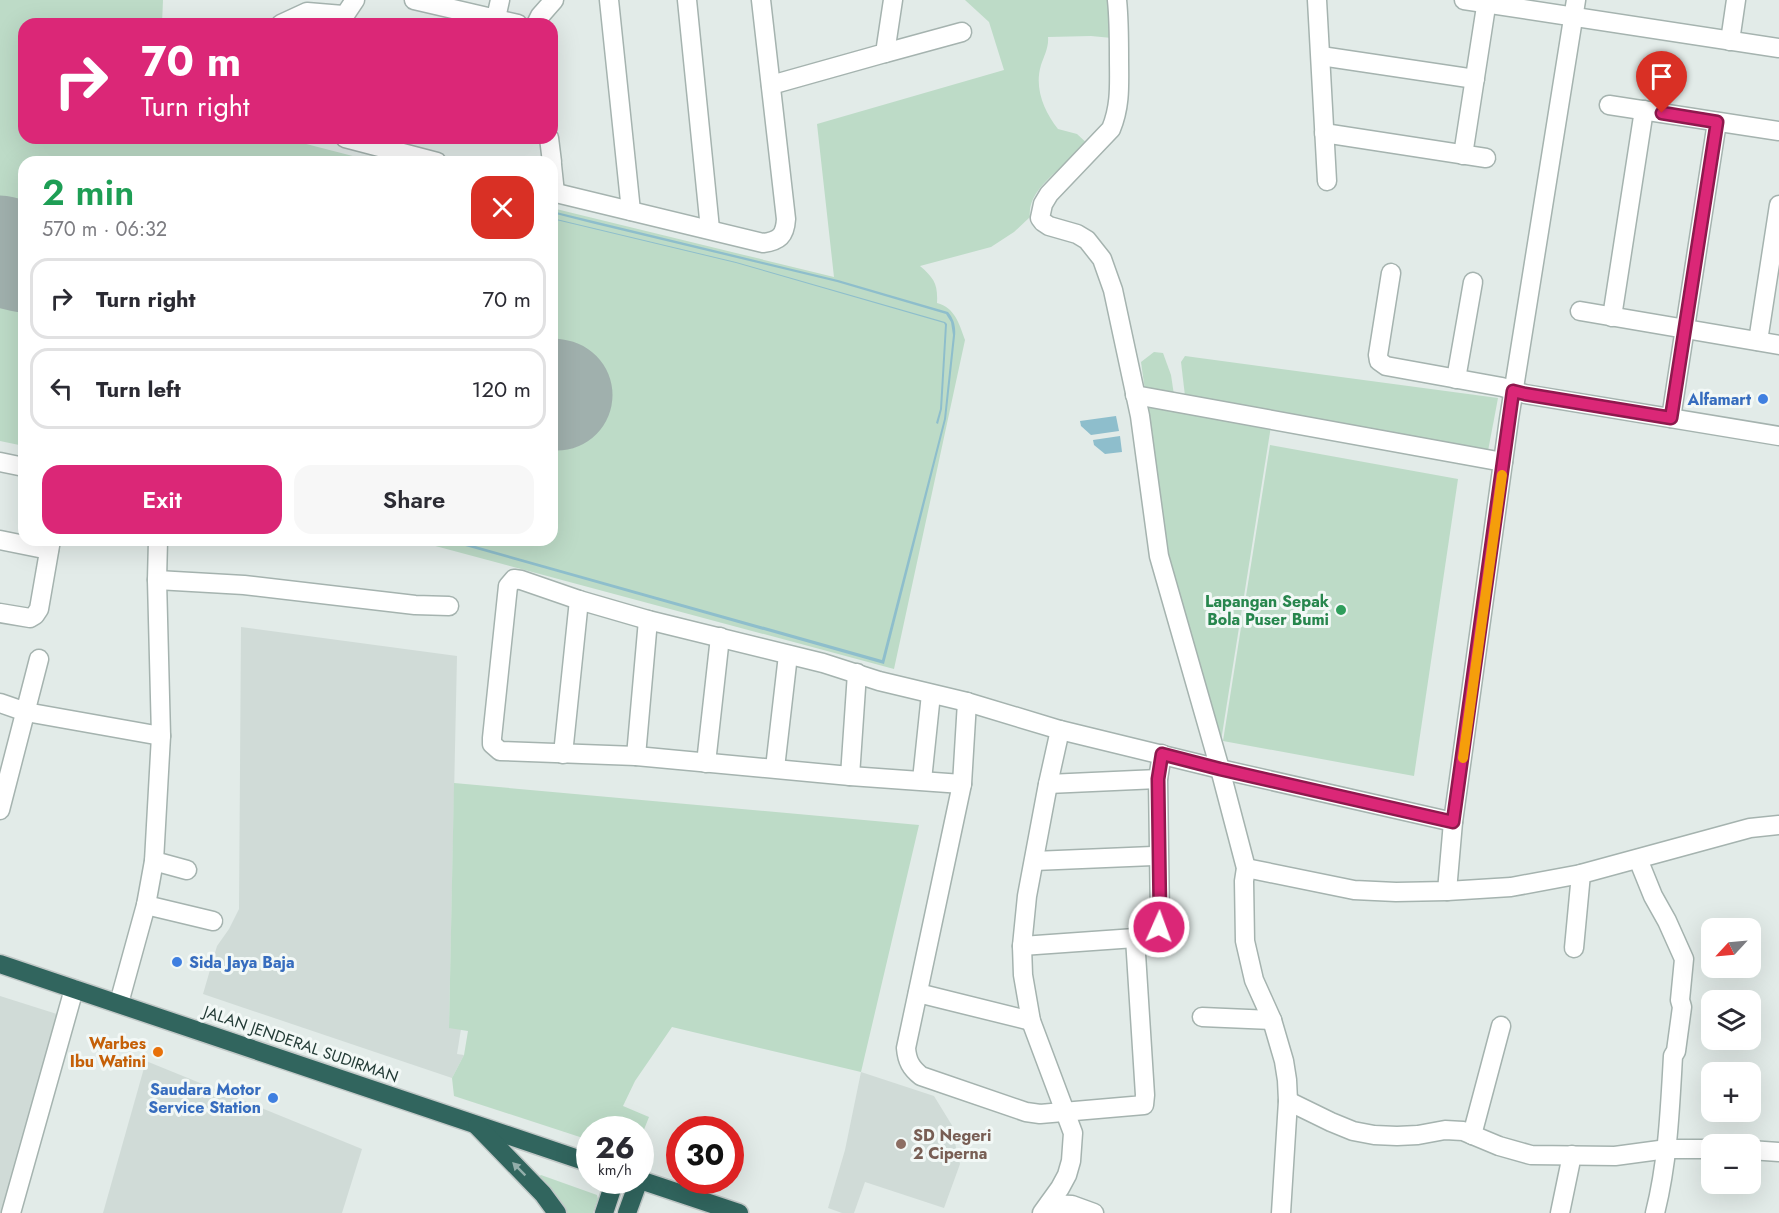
<!DOCTYPE html>
<html lang="en">
<head>
<meta charset="utf-8">
<style>
	body { margin:0; font-family:Jost,sans-serif; background:#f7f7f7; color:#2b2b33; height:100vh; display:flex; flex-direction:column; font-size:22px; white-space:nowrap }
	* { box-sizing:border-box; margin:0 }
	p { font-size:20px; color:#7c7c81 }
	.icon { flex:none; width:33px; height:33px; fill:none; stroke:currentColor; stroke-width:2; stroke-linecap:round; stroke-linejoin:round }
	.map { position:relative; flex:1; overflow:hidden }
	.panel { position:absolute; left:18px; top:156px; width:540px; height:390px; display:flex; flex-direction:column; background:#fff; border-radius:18px; box-shadow:0 6px 24px #0002 }
	.panel>* { flex:none }
	.guide { position:absolute; left:18px; top:18px; width:540px; height:126px; border-radius:18px; box-shadow:0 6px 24px #0002; background:#db2777; color:#fff; overflow:hidden }
	.needle { width:39px; rotate:244deg }
	.tools { position:absolute; left:1701px; top:918px; display:grid; gap:12px }
	.tools a { display:grid; place-items:center; width:60px; height:60px; border-radius:12px; background:#fff; box-shadow:0 6px 24px #0002; font-size:30px }
	.speed { position:absolute; left:576px; top:1116px; display:flex; gap:12px; font-size:30px; font-weight:700; text-align:center }
	.speed>* { display:grid; place-content:center; width:78px; height:78px; border-radius:50%; background:#fff; box-shadow:0 6px 24px #0002; line-height:1 }
	.speed small { font-size:15px; font-weight:400 }
	.speed .limit { border:9px solid #d22; background:#fff; color:#111 }
	.pin { position:absolute; display:grid; place-items:center; width:51px; height:51px; color:#fff; margin:-62px -26px; border-radius:50% 50% 50% 0; rotate:-45deg; box-shadow:0 0 6px #0007 }
	.pin .icon { rotate:45deg }
	.me { position:absolute; width:66px; margin:-33px; rotate:2deg; stroke-linejoin:round; filter:drop-shadow(0 0 4px #0008) }
	.turn { display:flex; align-items:center; gap:21px; height:126px; padding:0 24px; font-size:27px }
	.turn .icon { width:78px; height:78px; stroke-width:2.5 }
	.turn b { display:block; font-size:42px; line-height:51px }
	.round { display:grid; place-items:center; flex:none; width:63px; height:63px; border-radius:18px; background:#f7f7f7 }
	.head { display:flex; align-items:center; justify-content:space-between; height:102px; padding:0 24px }
	h1 { font-size:36px; font-weight:600; line-height:45px; color:#1e9e55 }
	.primary-button { display:flex; gap:12px; margin-top:auto; padding:12px 24px }
	.primary-button a { flex:1; height:69px; border-radius:18px; background:#db2777; color:#fff; font-size:24px; font-weight:600; line-height:69px; text-align:center }
	.primary-button a+a { background:#f7f7f7; color:#2b2b33 }
	ul { padding:0; list-style:none }
	li { display:flex; align-items:center; gap:18px; height:81px; margin:0 12px 9px; padding:0 12px; border:3px solid #e1e1e2; border-radius:18px }
	li div { flex:1 }
	li b { display:block; font-size:22px }
	li em { font-style:normal }
	.map>svg:first-child { display:block }
	.built { fill:#d0dbd7 }
	.green { fill:#bddbc7 }
	.water { fill:#8ebecc }
	.lines { fill:none; stroke-linecap:round; stroke-linejoin:round }
	.runway { stroke:#a0b0ad; stroke-width:111 }
	.street-casing { stroke:#a5b3af; stroke-width:21 }
	.highway-casing { stroke:#c1c8c7; stroke-width:21 }
	.street { stroke:#fff; stroke-width:18 }
	.highway { stroke:#31655e; stroke-width:18 }
	.oneway { fill:#92aeaa }
	.route-casing { stroke:#8e194d; stroke-width:15 }
	.route { stroke:#db2777; stroke-width:10 }
	.slow { stroke:#f59e0b; stroke-width:10 }
	.shop-dot { fill:#3f7fe0; stroke:#f2f8f6; stroke-width:2 }
	.leisure-dot { fill:#2e9e5b; stroke:#f2f8f6; stroke-width:2 }
	.food-dot { fill:#e8710a; stroke:#f2f8f6; stroke-width:2 }
	.education-dot { fill:#8d6e63; stroke:#f2f8f6; stroke-width:2 }
	.labels { text-anchor:middle; dominant-baseline:central; stroke-width:6; stroke-linejoin:round; paint-order:stroke }
	.shop-label { font-size:16px; font-weight:bold; fill:#366cbe; stroke:#f2f8f6; text-anchor:end }
	.leisure-label { font-size:16px; font-weight:bold; fill:#27864d; stroke:#f2f8f6; text-anchor:end }
	.food-label { font-size:16px; font-weight:bold; fill:#c56008; stroke:#f2f8f6; text-anchor:end }
	.street-label { font-size:16px; fill:#233b36; stroke:#f2f8f6 }
	.education-label { font-size:16px; font-weight:bold; fill:#785e54; stroke:#f2f8f6; text-anchor:start }
</style>
</head>
<body>
<div class="map">
<svg width="1779" height="1213" viewBox="0 0 1779 1213">
	<rect width="100%" height="100%" fill="#e2ebe8"/>
	<!-- built -->
	<g class="built">
		<polygon points="241,627 457,656 449,1027 461,1029 457,1054 464,1055 452,1078 203,994 217,946 229,929 239,909"/>
		<polygon points="0,996 60,1015 5,1213 0,1213"/>
		<polygon points="146,1061 362,1149 342,1213 103,1213"/>
		<polygon points="861,1072 934,1096 953,1127 954,1139 960,1164 944,1208 865,1182 854,1213 842,1213 828,1208 845,1150"/>
	</g>
	<!-- green -->
	<g class="green">
		<polygon points="0,0 163,0 162,24 24,24 24,138 283,138 376,162 24,162 24,218 0,212"/>
		<path d="M965,0H1108L1112,38L1091,36L1048,37C1049,47 1044,56 1041,65C1034,88 1044,111 1058,129L1077,134L1090,146C1069,162 1026,188 1030,217L1014,232L991,247L920,266C934,278 938,284 937,303C955,308 959,323 965,340L894,669L413,540H552V414L567,360L552,356V208L834,277L817,124L1004,70L989,22Z"/>
		<polygon points="0,289 24,296 24,446 0,441"/>
		<polygon points="1154,352 1163,353 1171,375 1174,395 1145,391 1141,362"/>
		<polygon points="1185,356 1498,398 1488,451 1185,396 1181,362"/>
		<polygon points="1147,403 1271,426 1221,741 1168,562"/>
		<polygon points="1270,445 1458,479 1414,776 1223,741"/>
		<polygon points="454,783 919,825 861,1072 672,1027 635,1081 623,1106 649,1117 641,1137 640,1130 590,1130 589,1140 454,1096 452,1078 464,1055 468,1031 449,1028"/>
		<polygon points="541,1175 597,1195 598,1199 593,1213 566,1213 556,1196 538,1177"/>
	</g>
	<!-- water -->
	<g class="water">
		<path d="M552,211L838,280L948,312C954,319 956,327 955,336L946,419L884,664L444,540H454L882,660L944,419L953,335L951,322L946,314L837,282L591,223L552,213Z"/>
		<polygon points="552,218 736,262 945,322 947,324 942,409 938,424 936,423 940,409 945,325 944,323 736,263 552,219"/>
		<polygon points="1116,416 1119,431 1091,435 1081,426 1080,421"/>
		<polygon points="1120,436 1122,452 1105,454 1094,445 1093,440"/>
	</g>
	<g class="lines">
		<!-- runway -->
		<g class="runway">
			<polyline points="0,251 24,257"/>
			<polyline points="552,394 557,395"/>
		</g>
		<defs>
			<g id="street">
				<polyline points="414,0 518,24"/>
				<polyline points="609,0 631,211"/>
				<polyline points="687,0 710,229"/>
				<path d="M1117,0C1119,19 1119,38 1119,58C1119,83 1121,105 1111,129L1049,194L1043,204L1040,218L1043,222L1049,226L1077,234L1087,240L1102,259L1113,290L1140,416L1159,556L1220,769L1246,868L1244,881L1245,941L1254,980L1272,1020L1284,1061L1287,1080L1288,1101L1281,1213"/>
				<polyline points="1317,0 1327,181"/>
				<polyline points="1464,0 1779,48"/>
				<polyline points="496,18 500,0"/>
				<polyline points="281,24 307,12 343,15 347,12 355,0"/>
				<polyline points="536,24 540,16 554,0"/>
				<polyline points="1730,41 1736,0"/>
				<polyline points="885,53 962,32"/>
				<polyline points="1321,56 1475,79"/>
				<polyline points="771,85 885,53 893,0"/>
				<polyline points="1609,105 1779,131"/>
				<polyline points="1324,133 1486,158"/>
				<polyline points="345,138 437,162"/>
				<polyline points="549,138 552,162"/>
				<polyline points="1463,155 1487,0"/>
				<polyline points="552,165 555,193"/>
				<path d="M552,192L763,243C779,241 785,236 786,219L761,0"/>
				<polyline points="1391,273 1378,355 1379,361 1386,366 1502,387 1525,394 1779,436"/>
				<polyline points="1580,311 1779,345"/>
				<polyline points="1612,317 1644,110"/>
				<polyline points="1758,341 1779,205"/>
				<polyline points="1456,379 1473,282"/>
				<polyline points="1135,395 1503,462"/>
				<polyline points="1671,418 1717,122"/>
				<polyline points="0,462 24,467"/>
				<polyline points="0,540 49,550"/>
				<polyline points="157,580 244,585 415,605 449,606"/>
				<polyline points="0,613 30,618 35,615 39,609 51,540"/>
				<path d="M967,702L962,784L906,1048C907,1061 911,1068 921,1076L1026,1112L1040,1114L1144,1105L1145,1095L1135,938"/>
				<polyline points="0,703 26,712 161,736"/>
				<polyline points="563,754 579,600"/>
				<polyline points="636,756 648,620"/>
				<polyline points="706,763 720,637"/>
				<polyline points="775,768 788,655"/>
				<polyline points="850,776 857,673"/>
				<polyline points="922,780 931,694"/>
				<polyline points="962,784 850,776 636,756 500,751 492,744 492,738 508,586 514,579 521,580 579,600 648,620 823,663 879,681 967,702 1060,730 1220,769 1453,822"/>
				<polyline points="1048,784 1158,779"/>
				<polyline points="0,810 39,659"/>
				<path d="M1638,859L1653,896L1667,921L1684,959L1680,1000L1682,1007L1676,1051L1673,1056C1670,1109 1668,1161 1655,1213"/>
				<polyline points="154,861 187,870"/>
				<polyline points="1034,861 1153,856"/>
				<polyline points="1246,868 1354,890 1396,892 1447,891 1453,822 1509,419 1576,0"/>
				<polyline points="1447,891 1511,887 1581,874 1750,828 1779,825"/>
				<polyline points="146,905 213,921"/>
				<polyline points="1022,946 1135,938 1153,933 1157,930 1160,919 1158,779 1162,754"/>
				<polyline points="1574,948 1581,874"/>
				<polyline points="918,993 1031,1021"/>
				<polyline points="119,1003 146,905 154,861 161,736 157,580 158,540"/>
				<polyline points="1202,1017 1272,1020"/>
				<polyline points="1288,1101 1331,1122 1353,1131 1374,1135 1397,1136 1418,1135 1445,1130 1463,1131 1499,1146 1531,1155 1615,1156 1667,1149 1712,1149"/>
				<polyline points="1472,1135 1501,1026"/>
				<polyline points="1750,1150 1779,1152"/>
				<polyline points="1049,1204 1072,1205 1094,1213"/>
				<polyline points="11,1213 74,989"/>
				<polyline points="1042,1213 1060,1188 1067,1175 1071,1161 1073,1133 1031,1021 1023,975 1022,946 1027,896 1048,784 1060,730"/>
				<polyline points="1560,1213 1572,1155"/>
			</g>
			<g id="highway">
				<polyline points="0,964 590,1163"/>
				<polyline points="477,1126 543,1194 557,1213"/>
				<polyline points="640,1180 739,1213"/>
				<polyline points="604,1213 615,1180"/>
				<polyline points="627,1213 639,1180"/>
			</g>
		</defs>
		<!-- street casing -->
		<use href="#street" class="street-casing"/>
		<!-- highway casing -->
		<use href="#highway" class="highway-casing"/>
		<!-- street -->
		<use href="#street" class="street"/>
		<!-- highway -->
		<use href="#highway" class="highway"/>
	</g>
	<!-- one-way arrows -->
	<defs><path id="oneway-solid" d="M-6-.8H1V-3.2L6.5 0L1 3.2V.8H-6Z" transform="scale(1.5)"/></defs>
	<use class="oneway" href="#oneway-solid" transform="translate(519 1169) rotate(-135)"/>
	<g class="lines">
		<defs>
			<polyline id="route" points="1159,927 1160,919 1158,779 1162,754 1220,769 1453,822 1513,391 1525,394 1671,418 1717,122 1662,113"/>
		</defs>
		<!-- route casing -->
		<use href="#route" class="route-casing"/>
		<!-- route -->
		<use href="#route" class="route"/>
		<!-- slow -->
		<polyline class="slow" points="1463,758 1502,475"/>
	</g>
	<!-- markers -->
	<g class="shop-dot">
		<circle cx="1763" cy="399" r="6"/>
		<circle cx="177" cy="962" r="6"/>
		<circle cx="273" cy="1098" r="6"/>
	</g>
	<circle class="leisure-dot" cx="1341" cy="610" r="6"/>
	<circle class="food-dot" cx="158" cy="1052" r="6"/>
	<circle class="education-dot" cx="901" cy="1144" r="6"/>
	<g class="labels">
		<!-- shop labels -->
		<g class="shop-label">
			<text x="1751" y="399">Alfamart</text>
			<text x="189" y="962" text-anchor="start">Sida Jaya Baja</text>
			<text x="261" y="1089">Saudara Motor<tspan x="261" dy="18">Service Station</tspan></text>
		</g>
		<!-- leisure labels -->
		<g class="leisure-label">
			<text x="1329" y="601">Lapangan Sepak<tspan x="1329" dy="18">Bola Puser Bumi</tspan></text>
		</g>
		<!-- food labels -->
		<g class="food-label">
			<text x="146" y="1043">Warbes<tspan x="146" dy="18">Ibu Watini</tspan></text>
		</g>
		<!-- street labels -->
		<g class="street-label">
			<text transform="translate(301 1044) rotate(19)">JALAN JENDERAL SUDIRMAN</text>
		</g>
		<!-- education labels -->
		<g class="education-label">
			<text x="913" y="1135">SD Negeri<tspan x="913" dy="18">2 Ciperna</tspan></text>
		</g>
	</g>
</svg>
<div class="tools">
<a><svg class="needle" viewBox="-14 -14 28 28"><path d="M0-13l5 13h-10z" fill="#e53935"/><path d="M0 13l5-13h-10z" fill="#7c7c81"/></svg></a>
<a><svg class="icon" aria-label="layers" viewBox="0 0 24 24"><path d="M12 4l9 5-9 5-9-5zM3 14l9 5 9-5"/></svg></a>
<a>+</a>
<a>−</a>
</div>
<div class="speed"><div>26<small>km/h</small></div><div class="limit">30</div></div>
<div class="pin" style="left:1662px;top:113px;background:#d93025"><svg class="icon" aria-label="arrive" viewBox="0 0 24 24"><path d="M6 21V4h12l-3 4 3 4H6"/></svg></div>
<svg class="me" style="left:1159px;top:927px" viewBox="-20 -20 40 40"><circle r="17" fill="#db2777" stroke="#fff" stroke-width="3"/><path d="M0-11L8 9 0 5-8 9z" fill="#fff"/></svg>
<div class="guide">
<div class="turn"><svg class="icon" aria-label="right" viewBox="0 0 24 24"><path d="M7 20v-9h11M14 6l5 5-5 5"/></svg><div><b>70 m</b>Turn right</div></div>
</div>
<section class="panel">
<div class="head"><div><h1>2 min</h1><p>570 m · 06:32</p></div><a class="round" style="background:#d93025;color:#fff"><svg class="icon" aria-label="close" viewBox="0 0 24 24"><path d="M6 6l12 12M18 6L6 18"/></svg></a></div>
<ul>
<li><svg class="icon" aria-label="right" viewBox="0 0 24 24"><path d="M7 20v-9h11M14 6l5 5-5 5"/></svg><div><b>Turn right</b></div><em>70 m</em></li>
<li><svg class="icon" aria-label="left" viewBox="0 0 24 24"><path d="M17 20v-9H6M10 6l-5 5 5 5"/></svg><div><b>Turn left</b></div><em>120 m</em></li>
</ul>
<div class="primary-button"><a>Exit</a><a>Share</a></div>
</section>
</div>
</body>
</html>
